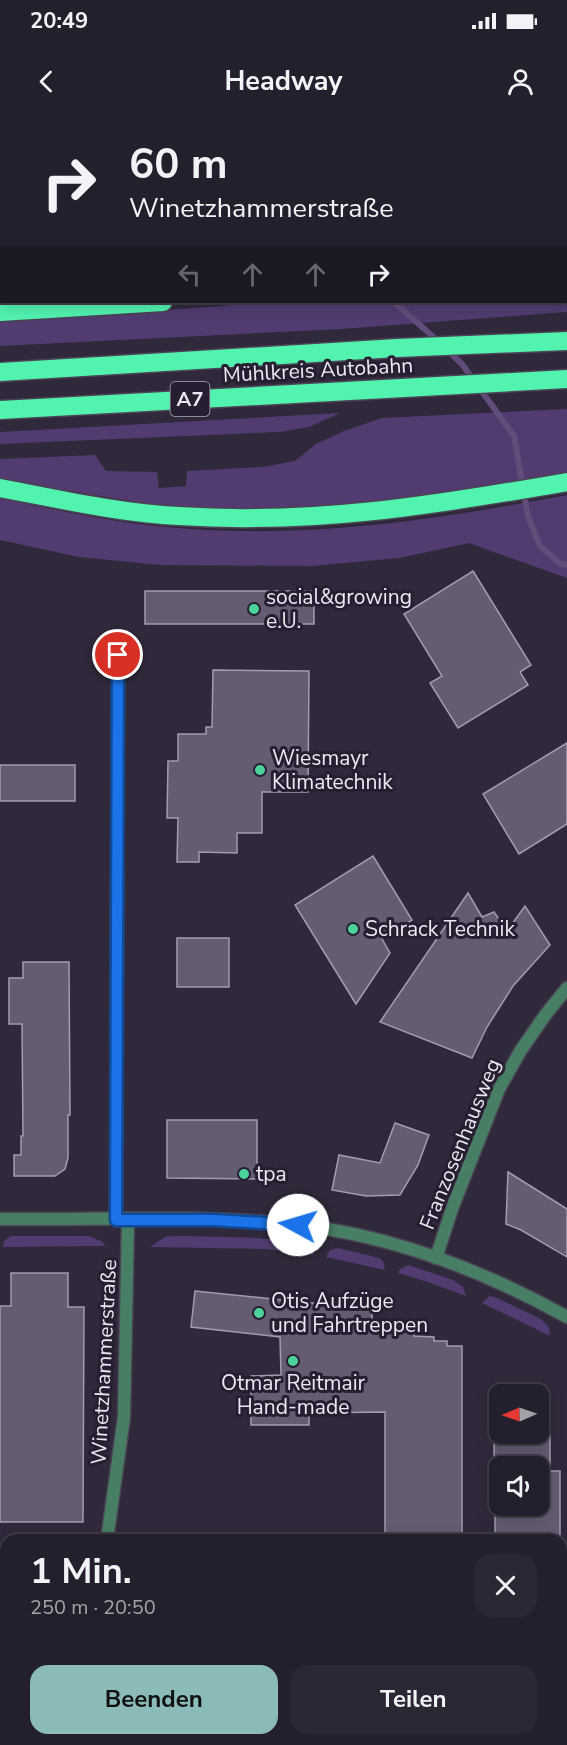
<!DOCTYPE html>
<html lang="de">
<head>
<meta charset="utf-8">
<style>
	body { margin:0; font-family:"Nunito Sans",sans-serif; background:#2c2734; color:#f1f3f6; height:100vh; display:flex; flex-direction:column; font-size:22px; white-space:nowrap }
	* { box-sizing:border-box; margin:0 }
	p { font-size:20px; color:#a3a2a9 }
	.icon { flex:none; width:33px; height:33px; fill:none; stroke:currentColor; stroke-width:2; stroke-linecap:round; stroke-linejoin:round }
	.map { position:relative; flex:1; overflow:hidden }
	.sheet { position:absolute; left:0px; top:1414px; width:567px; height:212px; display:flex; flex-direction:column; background:#241f2c; border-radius:18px 18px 0 0; box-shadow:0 3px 15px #0003,0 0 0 2px #413d48 }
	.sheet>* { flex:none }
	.banner { position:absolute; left:0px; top:0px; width:567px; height:183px; box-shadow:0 3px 15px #0003,0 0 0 2px #413d48; background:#241f2c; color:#f1f3f6; overflow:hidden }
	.needle { width:39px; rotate:268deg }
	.fabs { position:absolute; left:489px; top:1264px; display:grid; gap:12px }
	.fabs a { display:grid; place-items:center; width:60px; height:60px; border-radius:12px; background:#241f2c; box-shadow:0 3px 15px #0003,0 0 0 2px #413d48; font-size:30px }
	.pin { position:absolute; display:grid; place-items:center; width:51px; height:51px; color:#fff; margin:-26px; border:3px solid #fff; border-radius:50%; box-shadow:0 2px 6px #0007 }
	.me { position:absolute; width:66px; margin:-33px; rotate:276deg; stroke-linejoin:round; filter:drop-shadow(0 0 4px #0008) }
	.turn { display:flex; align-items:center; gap:21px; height:126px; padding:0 30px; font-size:27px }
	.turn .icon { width:78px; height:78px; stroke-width:2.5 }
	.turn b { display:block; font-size:42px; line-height:51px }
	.lanes { display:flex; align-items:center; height:57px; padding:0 30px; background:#0003; justify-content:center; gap:30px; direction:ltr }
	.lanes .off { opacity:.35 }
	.round { display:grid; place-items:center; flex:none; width:63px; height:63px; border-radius:18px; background:#2c2734 }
	.overview { display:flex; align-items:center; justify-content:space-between; height:102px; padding:0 30px }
	h1 { font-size:36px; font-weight:700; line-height:45px }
	.cta { display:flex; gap:12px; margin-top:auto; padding:12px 30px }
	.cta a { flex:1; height:69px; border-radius:18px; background:#8bbbb9; color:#111; font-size:24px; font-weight:700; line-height:69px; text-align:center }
	.cta a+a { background:#2c2734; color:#f1f3f6 }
	.status { display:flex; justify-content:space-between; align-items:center; height:42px; padding:0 30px; background:#241f2c; direction:ltr }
	.status svg { height:16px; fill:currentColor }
	header { display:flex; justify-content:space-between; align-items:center; height:78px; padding:0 30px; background:#241f2c; font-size:27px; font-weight:700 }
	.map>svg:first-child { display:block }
	.green { fill:#513b70 }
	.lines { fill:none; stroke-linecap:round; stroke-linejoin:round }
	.stream { stroke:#624c79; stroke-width:6 }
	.building { fill:#645c71; stroke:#a39bb2; stroke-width:1.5 }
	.street-casing { stroke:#4a4455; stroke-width:15 }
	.highway-casing { stroke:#4a4455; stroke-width:21 }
	.street { stroke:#477f64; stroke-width:12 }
	.highway { stroke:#52f2af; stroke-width:18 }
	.route-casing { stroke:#114b97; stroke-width:15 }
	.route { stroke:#1a73e8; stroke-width:10 }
	.poi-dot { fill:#4cd39a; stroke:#261f31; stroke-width:2 }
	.labels { text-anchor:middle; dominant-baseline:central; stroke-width:6; stroke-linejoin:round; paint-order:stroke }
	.shield { fill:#261f31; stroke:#b1abba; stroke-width:1.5 }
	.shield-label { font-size:20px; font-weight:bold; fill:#ece7f4 }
	.street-label { font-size:21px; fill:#ece7f4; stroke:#261f31 }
	.poi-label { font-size:21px; fill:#ece7f4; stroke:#261f31; text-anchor:start }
</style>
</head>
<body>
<div class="status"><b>20:49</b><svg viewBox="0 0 49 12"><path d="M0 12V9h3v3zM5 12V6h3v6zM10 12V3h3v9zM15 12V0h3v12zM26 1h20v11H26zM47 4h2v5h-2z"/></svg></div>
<header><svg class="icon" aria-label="back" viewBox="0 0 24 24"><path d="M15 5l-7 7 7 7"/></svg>Headway<svg class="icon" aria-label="person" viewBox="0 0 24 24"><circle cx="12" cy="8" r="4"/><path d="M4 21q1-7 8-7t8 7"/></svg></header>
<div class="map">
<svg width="567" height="1625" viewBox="0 0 567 1625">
	<rect width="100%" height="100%" fill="#30293b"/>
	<!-- green -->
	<g class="green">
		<polygon points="0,0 213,0 214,1 2,2 0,53"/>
		<polygon points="566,169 567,192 342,209 0,226 0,201 223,186 250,182 566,182"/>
		<polygon points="567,289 567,353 447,375 317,389 233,389 163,386 38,366 0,358 0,339 95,335 106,351 157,352 159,368 186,366 187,351 263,347 295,341 316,324 344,311 382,298"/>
		<polygon points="340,293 309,307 280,312 0,324 0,312"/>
		<path d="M567,375V458L469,423L399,438L312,446L160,445L79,437L0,420V378C52,389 104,401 156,406C295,421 432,401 567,375Z"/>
		<polygon points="11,1116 89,1116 101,1121 106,1126 3,1127 4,1121"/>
		<path d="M174,1116C220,1117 265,1116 310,1124L314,1130V1135L265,1129L150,1127L165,1117Z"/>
		<polygon points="338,1128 379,1138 383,1141 385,1150 326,1137 330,1130"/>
		<polygon points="408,1145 453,1160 463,1167 466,1176 428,1162 398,1153 400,1149"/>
		<polygon points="489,1176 495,1177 541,1199 549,1207 550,1216 482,1183"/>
	</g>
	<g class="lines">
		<!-- stream -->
		<g class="stream">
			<polyline points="172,0 173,2"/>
			<polyline points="394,182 439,222"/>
			<polyline points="446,229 462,244 514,316 528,397 540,426 561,444 567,445"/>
		</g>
	</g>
	<!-- building -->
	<g class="building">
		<polygon points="473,451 531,545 520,552 528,565 458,608 430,563 442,556 404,494"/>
		<rect x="145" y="471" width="169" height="33"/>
		<polygon points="213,550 309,551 308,672 262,672 262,713 237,713 237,733 199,732 199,742 177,742 178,698 167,698 168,641 178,641 178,614 206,614 206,607 212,607"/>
		<polygon points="567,623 567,704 519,734 483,674"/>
		<rect x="0" y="645" width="75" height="36"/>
		<polygon points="373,736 412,800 382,819 390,833 356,884 295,785"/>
		<polygon points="468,773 482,797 494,792 507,811 525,786 550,825 513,866 487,907 472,938 380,902"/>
		<rect x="177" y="818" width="52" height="49"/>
		<polygon points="23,842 69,842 70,995 68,995 68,1038 65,1049 55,1056 14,1056 14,1035 21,1035 21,1016 23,1016 22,904 9,904 9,858 23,858"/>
		<polygon points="167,1000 257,1000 257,1059 167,1058"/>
		<polygon points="395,1003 429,1015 418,1045 400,1075 366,1076 332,1070 339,1035 380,1043"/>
		<polygon points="508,1052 567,1089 567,1137 521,1110 506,1104"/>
		<polygon points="11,1153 68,1153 68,1187 84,1187 83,1402 0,1402 0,1186 11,1186"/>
		<polygon points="195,1171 372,1189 372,1206 401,1206 401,1210 414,1211 414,1216 434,1217 434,1221 447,1221 447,1226 462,1226 462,1420 385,1420 385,1292 309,1293 309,1305 251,1305 251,1256 281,1255 280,1217 191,1207"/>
		<rect x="494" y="1314" width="56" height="33"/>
		<polygon points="538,1351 560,1351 560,1420 495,1420 495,1386 538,1386"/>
	</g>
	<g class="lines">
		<defs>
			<g id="street">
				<path d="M0,1099C92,1100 186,1095 278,1103C379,1111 479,1148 567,1197"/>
				<polyline points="116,1100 118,535"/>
				<polyline points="436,1138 453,1086 499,969 521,930 546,894 567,868"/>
				<polyline points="107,1420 124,1297 128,1100"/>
				<polyline points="82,1625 82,1620"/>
			</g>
			<g id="highway">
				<polyline points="566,130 567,131"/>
				<polyline points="0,192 163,182"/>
				<polyline points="0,252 397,228 567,221"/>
				<polyline points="0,290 567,259"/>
				<path d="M0,368C59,379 119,393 179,396C313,405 436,385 567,362"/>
			</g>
		</defs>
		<!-- street casing -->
		<use href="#street" class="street-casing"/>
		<!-- highway casing -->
		<use href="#highway" class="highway-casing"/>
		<!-- street -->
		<use href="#street" class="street"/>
		<!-- highway -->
		<use href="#highway" class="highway"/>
	</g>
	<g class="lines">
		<defs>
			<polyline id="route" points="118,535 116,1100 214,1100 298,1105"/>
		</defs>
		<!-- route casing -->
		<use href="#route" class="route-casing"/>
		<!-- route -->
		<use href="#route" class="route"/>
	</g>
	<!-- markers -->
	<g class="poi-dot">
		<circle cx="254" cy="489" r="6"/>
		<circle cx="260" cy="650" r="6"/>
		<circle cx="353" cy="809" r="6"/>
		<circle cx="244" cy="1054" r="6"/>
		<circle cx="259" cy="1193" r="6"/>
		<circle cx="293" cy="1241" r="6"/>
	</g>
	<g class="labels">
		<!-- shield labels -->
		<rect class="shield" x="170.5" y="262" width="39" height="34" rx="4.5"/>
		<g class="shield-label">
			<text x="190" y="279">A7</text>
		</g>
		<!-- street labels -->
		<g class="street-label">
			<text transform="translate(318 250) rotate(-3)">Mühlkreis Autobahn</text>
			<text transform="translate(460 1024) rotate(-68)">Franzosenhausweg</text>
			<text transform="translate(104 1242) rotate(-87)">Winetzhammerstraße</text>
		</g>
		<!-- poi labels -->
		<g class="poi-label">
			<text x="266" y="477">social&amp;growing<tspan x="266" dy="24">e.U.</tspan></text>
			<text x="272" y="638">Wiesmayr<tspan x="272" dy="24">Klimatechnik</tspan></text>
			<text x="365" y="809">Schrack Technik</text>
			<text x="256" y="1054">tpa</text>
			<text x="271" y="1181">Otis Aufzüge<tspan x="271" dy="24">und Fahrtreppen</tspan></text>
			<text x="293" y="1263" text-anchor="middle">Otmar Reitmair<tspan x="293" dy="24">Hand-made</tspan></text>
		</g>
	</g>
</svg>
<div class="fabs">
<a><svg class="needle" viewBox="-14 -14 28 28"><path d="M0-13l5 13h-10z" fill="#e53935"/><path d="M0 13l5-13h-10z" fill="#a3a2a9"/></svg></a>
<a><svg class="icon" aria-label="sound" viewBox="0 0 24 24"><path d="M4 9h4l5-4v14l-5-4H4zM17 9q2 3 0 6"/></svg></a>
</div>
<div class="pin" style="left:118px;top:535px;background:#d93025"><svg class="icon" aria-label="arrive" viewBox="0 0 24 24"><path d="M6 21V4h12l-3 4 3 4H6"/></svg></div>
<svg class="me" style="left:298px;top:1105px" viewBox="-20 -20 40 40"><circle r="19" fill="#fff"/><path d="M0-13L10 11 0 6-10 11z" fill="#1a73e8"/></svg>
<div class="banner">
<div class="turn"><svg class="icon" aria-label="right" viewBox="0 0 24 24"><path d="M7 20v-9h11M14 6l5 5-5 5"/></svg><div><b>60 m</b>Winetzhammerstraße</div></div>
<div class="lanes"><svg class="icon off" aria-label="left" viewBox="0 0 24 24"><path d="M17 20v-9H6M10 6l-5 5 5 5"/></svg><svg class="icon off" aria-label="ahead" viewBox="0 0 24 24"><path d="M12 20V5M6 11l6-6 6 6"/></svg><svg class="icon off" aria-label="ahead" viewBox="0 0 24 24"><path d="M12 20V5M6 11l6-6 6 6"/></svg><svg class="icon" aria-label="right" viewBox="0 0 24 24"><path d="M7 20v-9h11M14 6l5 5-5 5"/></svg></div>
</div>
<section class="sheet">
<div class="overview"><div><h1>1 Min.</h1><p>250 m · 20:50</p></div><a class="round"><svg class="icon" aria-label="close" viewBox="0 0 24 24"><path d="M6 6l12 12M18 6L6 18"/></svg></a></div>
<div class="cta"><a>Beenden</a><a>Teilen</a></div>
</section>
</div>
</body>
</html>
